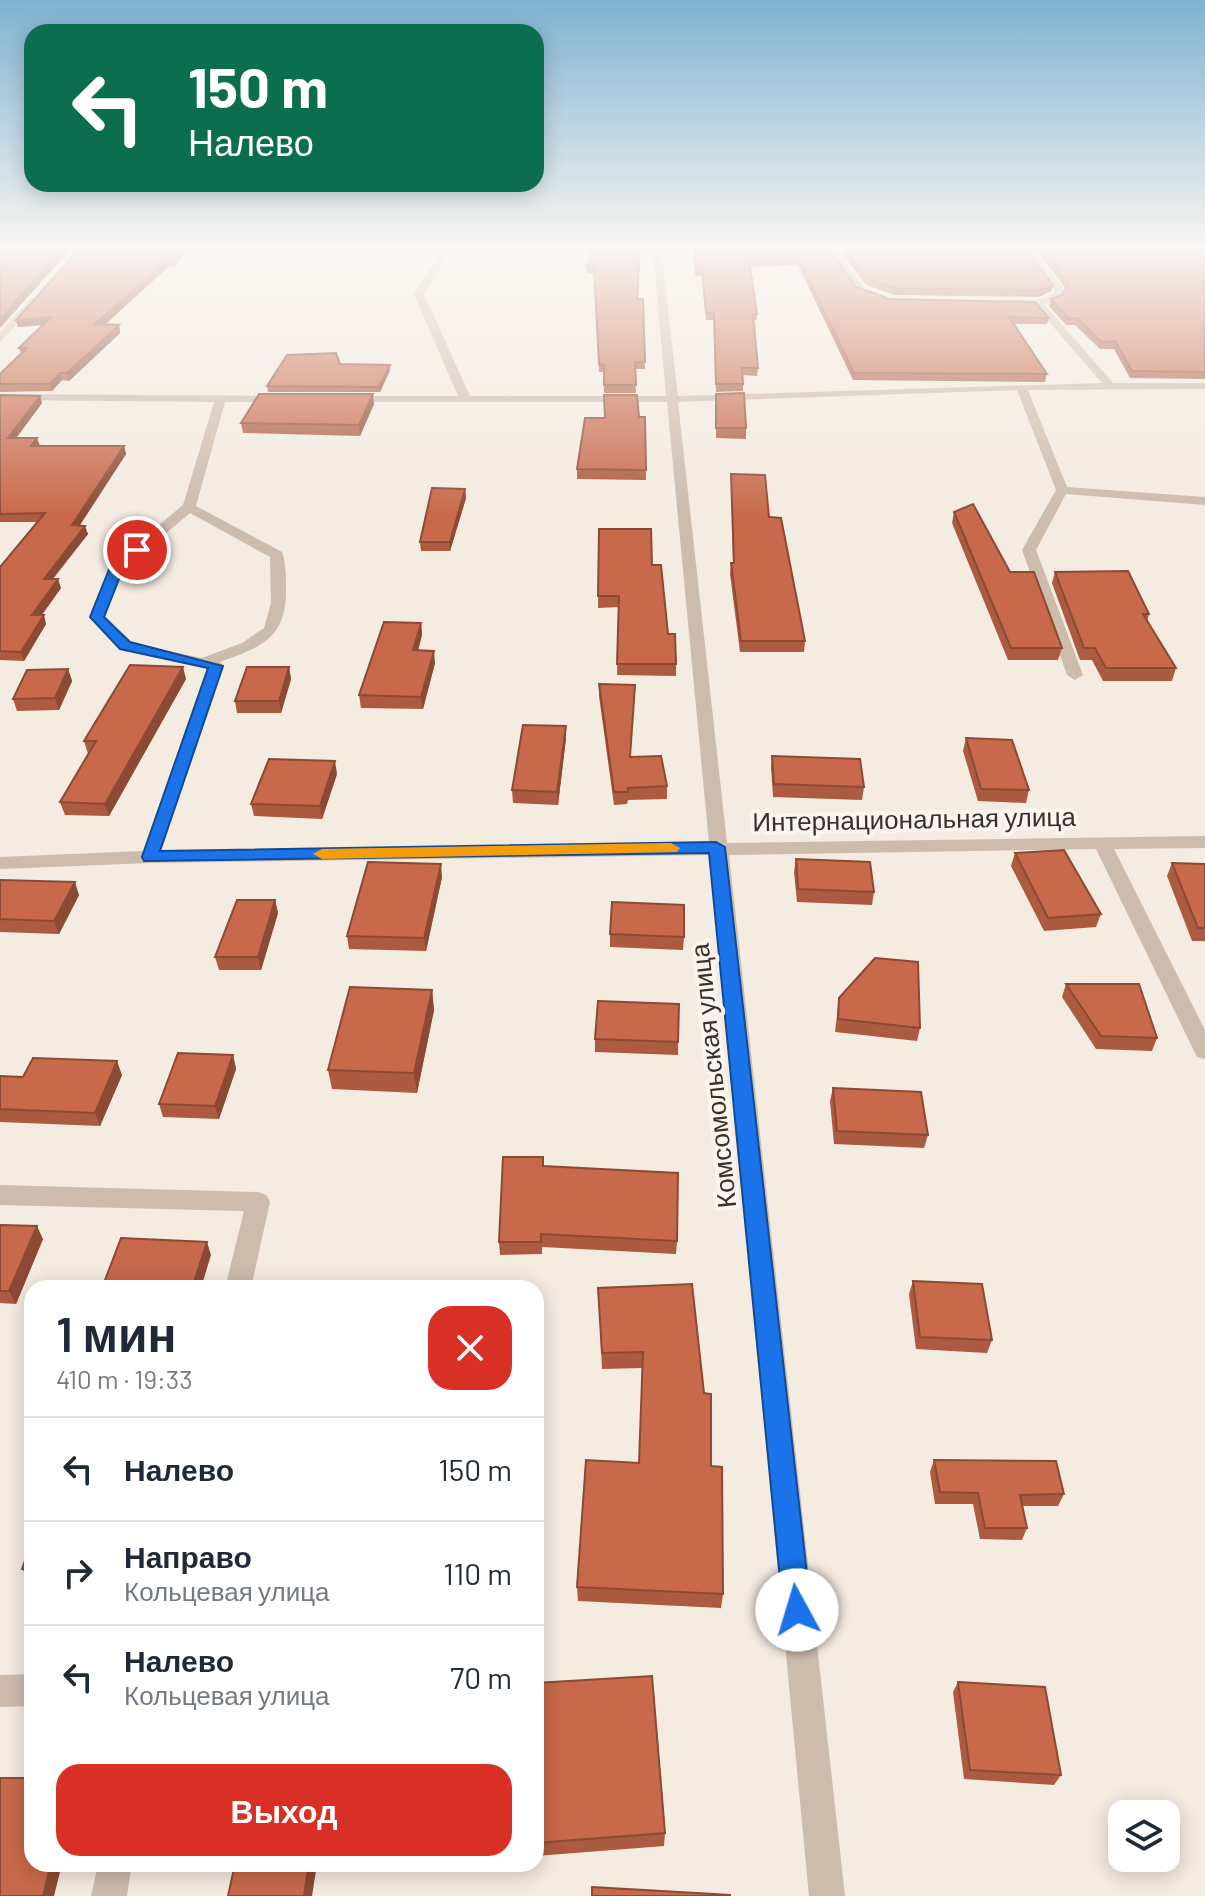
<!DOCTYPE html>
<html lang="ru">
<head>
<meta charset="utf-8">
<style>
	body { margin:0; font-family:Barlow,sans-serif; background:#f6f6f7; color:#1f2937; height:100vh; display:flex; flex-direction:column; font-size:30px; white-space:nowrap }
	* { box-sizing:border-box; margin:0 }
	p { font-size:26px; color:#747a83 }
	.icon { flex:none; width:44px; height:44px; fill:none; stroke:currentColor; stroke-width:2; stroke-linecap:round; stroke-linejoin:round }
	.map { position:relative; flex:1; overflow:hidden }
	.details { position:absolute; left:24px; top:1280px; width:520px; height:592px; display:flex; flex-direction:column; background:#fff; border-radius:24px; box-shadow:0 4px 20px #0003 }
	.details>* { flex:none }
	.banner { position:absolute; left:24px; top:24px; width:520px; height:168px; border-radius:24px; box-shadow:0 4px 20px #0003; background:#0b6e4f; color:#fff; overflow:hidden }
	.fabs { position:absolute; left:1108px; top:1800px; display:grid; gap:16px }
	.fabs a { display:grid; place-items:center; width:72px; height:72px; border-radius:16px; background:#fff; box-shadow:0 4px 20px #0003; font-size:40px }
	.pin { position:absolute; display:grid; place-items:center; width:68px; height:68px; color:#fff; margin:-34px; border:4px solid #fff; border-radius:50%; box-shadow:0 2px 8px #0007 }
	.me { position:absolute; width:88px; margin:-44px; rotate:354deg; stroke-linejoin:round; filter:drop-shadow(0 0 6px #0008) }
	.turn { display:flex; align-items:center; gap:28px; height:168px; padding:0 32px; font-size:36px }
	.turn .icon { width:104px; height:104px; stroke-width:2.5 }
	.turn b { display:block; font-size:56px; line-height:68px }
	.round { display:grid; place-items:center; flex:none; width:84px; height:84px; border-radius:24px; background:#f6f6f7 }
	.headline { display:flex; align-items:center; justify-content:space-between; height:136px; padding:0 32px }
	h1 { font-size:48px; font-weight:600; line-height:60px }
	.action { display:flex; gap:16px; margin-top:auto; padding:16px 32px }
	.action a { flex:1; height:92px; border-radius:24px; background:#d93025; color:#fff; font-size:32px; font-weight:600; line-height:92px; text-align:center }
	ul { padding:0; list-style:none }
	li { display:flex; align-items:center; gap:24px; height:104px; padding:0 32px; border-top:2px solid #e0e1e3 }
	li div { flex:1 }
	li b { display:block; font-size:30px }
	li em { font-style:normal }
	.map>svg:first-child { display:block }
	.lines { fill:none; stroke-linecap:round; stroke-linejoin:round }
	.minor { fill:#cdbbac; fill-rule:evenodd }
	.wall { fill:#ac5a40 }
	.shaded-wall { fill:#8c4a34 }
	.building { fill:#c8694b; stroke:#8c4a34; stroke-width:2 }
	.route { fill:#1a73e8; stroke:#114b97; stroke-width:2 }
	.slow { fill:#f59e0b }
	.labels { text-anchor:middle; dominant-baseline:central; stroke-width:8; stroke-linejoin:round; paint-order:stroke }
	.street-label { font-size:26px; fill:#3b302b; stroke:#fbf5ee }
</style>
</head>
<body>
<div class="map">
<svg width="1205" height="1896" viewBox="0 0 1205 1896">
	<rect width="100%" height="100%" fill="#f4ebe1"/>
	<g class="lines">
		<!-- minor -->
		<g class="minor">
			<path d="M442,250H451L424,294L470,396H666L653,250H661L678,396L1102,383L1035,306L1007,303C1022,296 1042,305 1055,291L1024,250H1033L1065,291L1058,300L1044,304L1113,383H1205V389L1028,390L1067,487L1205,497V505L1066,494L1036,550L1083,675L1075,680L1067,675L1022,550L1056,490L1017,390L678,402L727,843L1205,836V848L1114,849L1205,1030V1059L1197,1057L1194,1051L1096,849L729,855L845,1896H809L710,855L150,863L0,869V857L143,851L207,669L120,649L90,617L112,564L183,505L214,402L0,400V394L281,396L287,399L281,402H225L196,506L282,552C286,563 286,578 286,590C286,639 261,647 220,662L224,666L161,851L709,843L667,402H349L343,399L349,396H458L414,294ZM190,513L270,557L271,603L264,628L242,643L202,658L130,643L105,616L123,569Z"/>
			<polygon points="827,250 836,250 864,288 887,296 887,300 858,292"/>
			<polygon points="31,298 39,300 0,342 0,333"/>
			<polygon points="0,1185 258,1192 266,1195 270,1202 251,1288 225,1288 244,1211 0,1205"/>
			<polygon points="32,1674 32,1706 0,1707 0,1675"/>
			<polygon points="98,1864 132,1864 127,1896 91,1896"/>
		</g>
	</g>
	<!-- wall -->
	<g class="wall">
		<polygon points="188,250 174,267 168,267 104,325 119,325 120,333 69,381 62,380 52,391 0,392 0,374 21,354 19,348 43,325 18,327 16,320"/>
		<polygon points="592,250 638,299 643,299 645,369 635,369 636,393 604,393 604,372 599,372 594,273 587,273 587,267"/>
		<polygon points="695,250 830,250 856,287 889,299 1049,318 1047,324 1014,324 1047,374 1045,382 853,380 798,265 750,267 757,314 757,320 754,320 758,368 757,376 743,375 743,391 716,392 714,320 706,320 702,276 695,276"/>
		<polygon points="840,250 1026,250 1053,285 1051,291 1038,297 894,295 866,285"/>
		<polygon points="1036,250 1205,250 1205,379 1130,378 1114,349 1100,349 1075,325 1066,325 1049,306 1051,299 1062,295 1066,289"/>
		<polygon points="340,364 390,370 380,392 268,392 267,386"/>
		<polygon points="716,394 746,428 746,439 716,438"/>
		<polygon points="0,395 40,396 42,403 16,438 40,446 124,446 126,454 80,525 88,534 53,579 61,588 42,615 46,624 24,661 0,660 0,567 37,522 0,522"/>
		<polygon points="374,404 360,436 243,433 241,423"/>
		<polygon points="639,417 645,417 646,480 577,479 577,469"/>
		<polygon points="731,474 769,517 805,641 804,652 740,652 730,574 731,563 733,563"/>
		<polygon points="465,489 466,498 450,551 421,551 420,542"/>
		<polygon points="954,512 1062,648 1058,660 1008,660 952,523"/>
		<polygon points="599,529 652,565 676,664 676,676 617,675 619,607 598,608"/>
		<polygon points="1055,572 1149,614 1147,621 1176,668 1172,681 1103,681 1092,660 1080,660 1052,583"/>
		<polygon points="421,623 422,635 418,651 435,663 423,709 361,708 359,695"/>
		<polygon points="289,667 291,679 281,713 237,713 235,701"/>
		<polygon points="68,669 72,681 59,710 17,711 13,699"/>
		<polygon points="186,679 109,816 65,815 60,802 88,754 84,741"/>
		<polygon points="599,684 630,757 667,786 667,799 628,800 627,804 614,805 599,696"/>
		<polygon points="566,738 558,805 513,803 512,790"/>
		<polygon points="966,738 1029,790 1026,803 978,801 963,751"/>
		<polygon points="772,756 864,787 862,800 773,797 771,768"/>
		<polygon points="337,774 322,819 254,816 251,804"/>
		<polygon points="1015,853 1101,914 1096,927 1044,931 1011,866"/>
		<polygon points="796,859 874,892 872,905 797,902 794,872"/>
		<polygon points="1172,863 1205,864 1205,941 1192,941 1167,876"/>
		<polygon points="442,877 426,951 349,949 347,936"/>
		<polygon points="0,880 79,895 59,934 0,932"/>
		<polygon points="275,900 278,913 261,970 219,970 215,957"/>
		<polygon points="610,934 684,937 683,950 610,947"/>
		<polygon points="1066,984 1157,1038 1152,1051 1096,1049 1062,997"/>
		<polygon points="432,990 434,1010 417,1093 332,1089 328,1070"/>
		<polygon points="839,998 920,1028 917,1041 835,1032"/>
		<polygon points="595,1039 678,1042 678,1055 595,1052"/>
		<polygon points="233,1055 236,1069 219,1119 163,1117 159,1104"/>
		<polygon points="122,1075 100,1126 0,1122 0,1076 23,1077"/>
		<polygon points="833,1088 928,1135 924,1148 834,1144 830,1101"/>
		<polygon points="544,1166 677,1241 676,1254 542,1247 542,1254 500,1255 499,1242"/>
		<polygon points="0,1225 43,1239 16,1304 0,1303"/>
		<polygon points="913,1281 992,1340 987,1353 916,1349 909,1294"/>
		<polygon points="692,1284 723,1594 721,1608 578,1601 577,1587 639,1463 642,1368 602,1369 598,1288"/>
		<polygon points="934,1460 1064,1494 1058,1506 1022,1506 1027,1528 1022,1540 980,1539 973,1504 935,1504 930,1472"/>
		<polygon points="32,1542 32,1580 30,1580 22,1569"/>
		<polygon points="958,1682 1061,1775 1054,1785 964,1779 953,1692"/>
		<polygon points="536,1683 665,1833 664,1846 536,1856"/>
	</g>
	<!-- shaded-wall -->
	<g class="shaded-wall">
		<polygon points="62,250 70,250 0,328 0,319"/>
		<polygon points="182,250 188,250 174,267 173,260"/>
		<polygon points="167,260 168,267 97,332 95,324"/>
		<polygon points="1053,285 1051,291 1038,297 1039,290"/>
		<polygon points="51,317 52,324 18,327 16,320"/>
		<polygon points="119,325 120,333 69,381 67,373"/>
		<polygon points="390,365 390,370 380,392 379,387"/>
		<polygon points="60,373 62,380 52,391 50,384"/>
		<polygon points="373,394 374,404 360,436 359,425"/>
		<polygon points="40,396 42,403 11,445 8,438"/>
		<polygon points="37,438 40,446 31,446"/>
		<polygon points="124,446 126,454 74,534 72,525"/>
		<polygon points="465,489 466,498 450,551 450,542"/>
		<polygon points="85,526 88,534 46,587 44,579"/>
		<polygon points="58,579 61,588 35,624 32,615"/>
		<polygon points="44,615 46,624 24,661 21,652"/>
		<polygon points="421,623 422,635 414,663 413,650"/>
		<polygon points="434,651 435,663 423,709 421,697"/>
		<polygon points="183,667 186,679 109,816 105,804"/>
		<polygon points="289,667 291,679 281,713 279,701"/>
		<polygon points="68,669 72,681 59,710 55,698"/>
		<polygon points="566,726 566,738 558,805 557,792"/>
		<polygon points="335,761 337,774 322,819 320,806"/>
		<polygon points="441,864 442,877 426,951 424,938"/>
		<polygon points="75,882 79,895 59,934 54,921"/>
		<polygon points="275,900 278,913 261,970 258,957"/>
		<polygon points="432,990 434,1010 417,1093 414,1073"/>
		<polygon points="233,1055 236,1069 219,1119 215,1106"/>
		<polygon points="117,1061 122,1075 100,1126 95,1113"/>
		<polygon points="37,1226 43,1239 16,1304 9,1291"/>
		<polygon points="207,1242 211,1255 201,1288 192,1288"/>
		<polygon points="51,1864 62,1864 54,1896 43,1896"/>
		<polygon points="309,1864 317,1864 312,1896 304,1896"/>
	</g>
	<!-- building -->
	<g class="building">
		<polygon points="0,250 62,250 0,319"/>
		<polygon points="78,250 182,250 173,260 167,260 95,324 119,325 67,373 60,373 50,384 0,384 0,374 27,348 19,348 51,317 16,320"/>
		<polygon points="592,250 640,250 637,299 643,299 645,362 635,362 636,385 604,385 604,365 599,364 594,267 587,267"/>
		<polygon points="695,250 830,250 856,287 889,299 1035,302 1049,318 1009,317 1047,374 854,373 799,259 749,261 757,314 753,314 758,368 742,368 743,384 716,384 714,313 706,313 702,269 695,269"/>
		<polygon points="845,250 1026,250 1053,285 1039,290 894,288 867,279"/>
		<polygon points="1042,250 1205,250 1205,372 1132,371 1115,341 1101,342 1077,318 1068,318 1051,299 1062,295 1069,284"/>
		<polygon points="336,353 340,364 390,365 379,387 267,386 287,355"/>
		<polygon points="744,393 746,428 716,428 716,394"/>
		<polygon points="259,394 373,394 359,425 241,423"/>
		<polygon points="0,395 40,396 8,438 37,438 31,446 124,446 72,525 85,526 44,579 58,579 32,615 44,615 21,652 0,651 0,567 45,513 0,514"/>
		<polygon points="604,395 637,395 639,417 645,417 646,470 577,469 585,418 605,418"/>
		<polygon points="731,474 765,475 769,517 781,518 805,641 741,641 731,563 734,563"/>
		<polygon points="432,488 465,489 450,542 420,542"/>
		<polygon points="973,504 1010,572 1034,572 1062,648 1011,648 954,512"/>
		<polygon points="599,529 651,529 652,565 661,565 668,634 675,634 676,664 617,664 619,596 598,596"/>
		<polygon points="1128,571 1149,614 1143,614 1176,668 1106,668 1095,648 1084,648 1055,572"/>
		<polygon points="384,622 421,623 413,650 434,651 421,697 359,695"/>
		<polygon points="130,665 183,667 105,804 60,802 96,741 84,741"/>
		<polygon points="247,667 289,667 279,701 235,701"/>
		<polygon points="68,669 55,698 13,699 27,670"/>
		<polygon points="599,684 635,685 630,757 661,756 667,786 628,788 628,792 614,792"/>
		<polygon points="523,725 566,726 557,792 512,790"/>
		<polygon points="966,738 1012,740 1029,790 981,789"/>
		<polygon points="772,756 860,759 864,787 774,784"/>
		<polygon points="269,759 335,761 320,806 251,804"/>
		<polygon points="1064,850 1101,914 1048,918 1015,853"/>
		<polygon points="796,859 870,862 874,892 798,889"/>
		<polygon points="368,862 441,864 424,938 347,936"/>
		<polygon points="1172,863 1205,864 1205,928 1198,928"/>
		<polygon points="0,880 75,882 54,921 0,919"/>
		<polygon points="237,900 275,900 258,957 215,957"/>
		<polygon points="612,902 684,905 684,937 610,934"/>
		<polygon points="875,958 918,962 920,1028 838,1019 839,998"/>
		<polygon points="1066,984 1139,984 1157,1038 1101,1036"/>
		<polygon points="350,987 432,990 414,1073 328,1070"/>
		<polygon points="598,1001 679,1004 678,1042 595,1039"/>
		<polygon points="178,1053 233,1055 215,1106 159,1104"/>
		<polygon points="33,1058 117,1061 95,1113 0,1109 0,1076 23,1077"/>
		<polygon points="833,1088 921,1092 928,1135 837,1131"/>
		<polygon points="503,1157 543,1157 543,1166 678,1173 677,1241 541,1234 541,1242 499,1242"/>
		<polygon points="0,1225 37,1226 9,1291 0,1291"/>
		<polygon points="121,1238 207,1242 192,1288 102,1288"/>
		<polygon points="913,1281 982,1284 992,1340 920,1337"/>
		<polygon points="692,1284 704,1393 711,1394 711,1466 722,1467 723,1594 577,1587 586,1460 639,1463 643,1352 602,1353 598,1288"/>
		<polygon points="934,1460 1056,1461 1064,1494 1020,1495 1027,1528 985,1528 978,1493 940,1492"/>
		<polygon points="32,1542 32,1570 22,1569"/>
		<polygon points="652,1676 665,1833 536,1843 536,1683"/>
		<polygon points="958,1682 1045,1687 1061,1775 970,1770"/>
		<polygon points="0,1778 32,1778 32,1864 51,1864 43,1896 0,1896"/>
		<polygon points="235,1864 309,1864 304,1896 228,1896"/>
		<polygon points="592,1887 730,1895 730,1896 592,1896"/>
	</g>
	<!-- sky -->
	<linearGradient id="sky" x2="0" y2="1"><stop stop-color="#7eb2d2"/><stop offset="0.48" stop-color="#faf6f2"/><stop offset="1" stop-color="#faf6f2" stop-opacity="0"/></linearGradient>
	<rect width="1205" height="516" fill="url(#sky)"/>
	<!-- route -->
	<polygon class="route" points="133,547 143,550 123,569 104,617 130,642 223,666 160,851 716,842 725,847 811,1610 807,1620 797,1624 787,1620 783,1610 709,853 144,861 142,857 208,668 120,649 90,617 110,567"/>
	<!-- slow -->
	<polygon class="slow" points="671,843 680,848 677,852 322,859 313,854 322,849"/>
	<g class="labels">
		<!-- street labels -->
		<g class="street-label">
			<text transform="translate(914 818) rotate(-1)">Интернациональная улица</text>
			<text transform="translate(712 1076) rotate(-96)">Комсомольская улица</text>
		</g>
	</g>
</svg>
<div class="fabs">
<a><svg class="icon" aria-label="layers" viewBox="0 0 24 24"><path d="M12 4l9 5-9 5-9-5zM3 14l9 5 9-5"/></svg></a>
</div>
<div class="pin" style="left:137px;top:550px;background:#d93025"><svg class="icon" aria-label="arrive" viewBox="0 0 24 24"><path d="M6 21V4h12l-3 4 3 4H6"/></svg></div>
<svg class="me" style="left:797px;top:1610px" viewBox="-20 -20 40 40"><circle r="19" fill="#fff"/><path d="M0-13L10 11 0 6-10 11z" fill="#1a73e8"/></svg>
<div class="banner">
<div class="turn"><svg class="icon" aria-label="left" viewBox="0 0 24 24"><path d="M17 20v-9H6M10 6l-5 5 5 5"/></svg><div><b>150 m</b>Налево</div></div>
</div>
<section class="details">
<div class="headline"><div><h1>1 мин</h1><p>410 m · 19:33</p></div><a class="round" style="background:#d93025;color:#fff"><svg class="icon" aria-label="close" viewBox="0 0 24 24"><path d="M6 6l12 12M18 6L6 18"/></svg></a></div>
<ul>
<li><svg class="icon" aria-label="left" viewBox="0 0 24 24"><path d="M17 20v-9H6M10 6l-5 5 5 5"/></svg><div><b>Налево</b></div><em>150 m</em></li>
<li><svg class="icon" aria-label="right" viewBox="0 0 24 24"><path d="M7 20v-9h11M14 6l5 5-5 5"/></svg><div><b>Направо</b><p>Кольцевая улица</p></div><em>110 m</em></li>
<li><svg class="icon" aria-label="left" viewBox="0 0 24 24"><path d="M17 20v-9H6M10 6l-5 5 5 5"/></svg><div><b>Налево</b><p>Кольцевая улица</p></div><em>70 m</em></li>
</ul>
<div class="action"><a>Выход</a></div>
</section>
</div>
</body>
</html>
